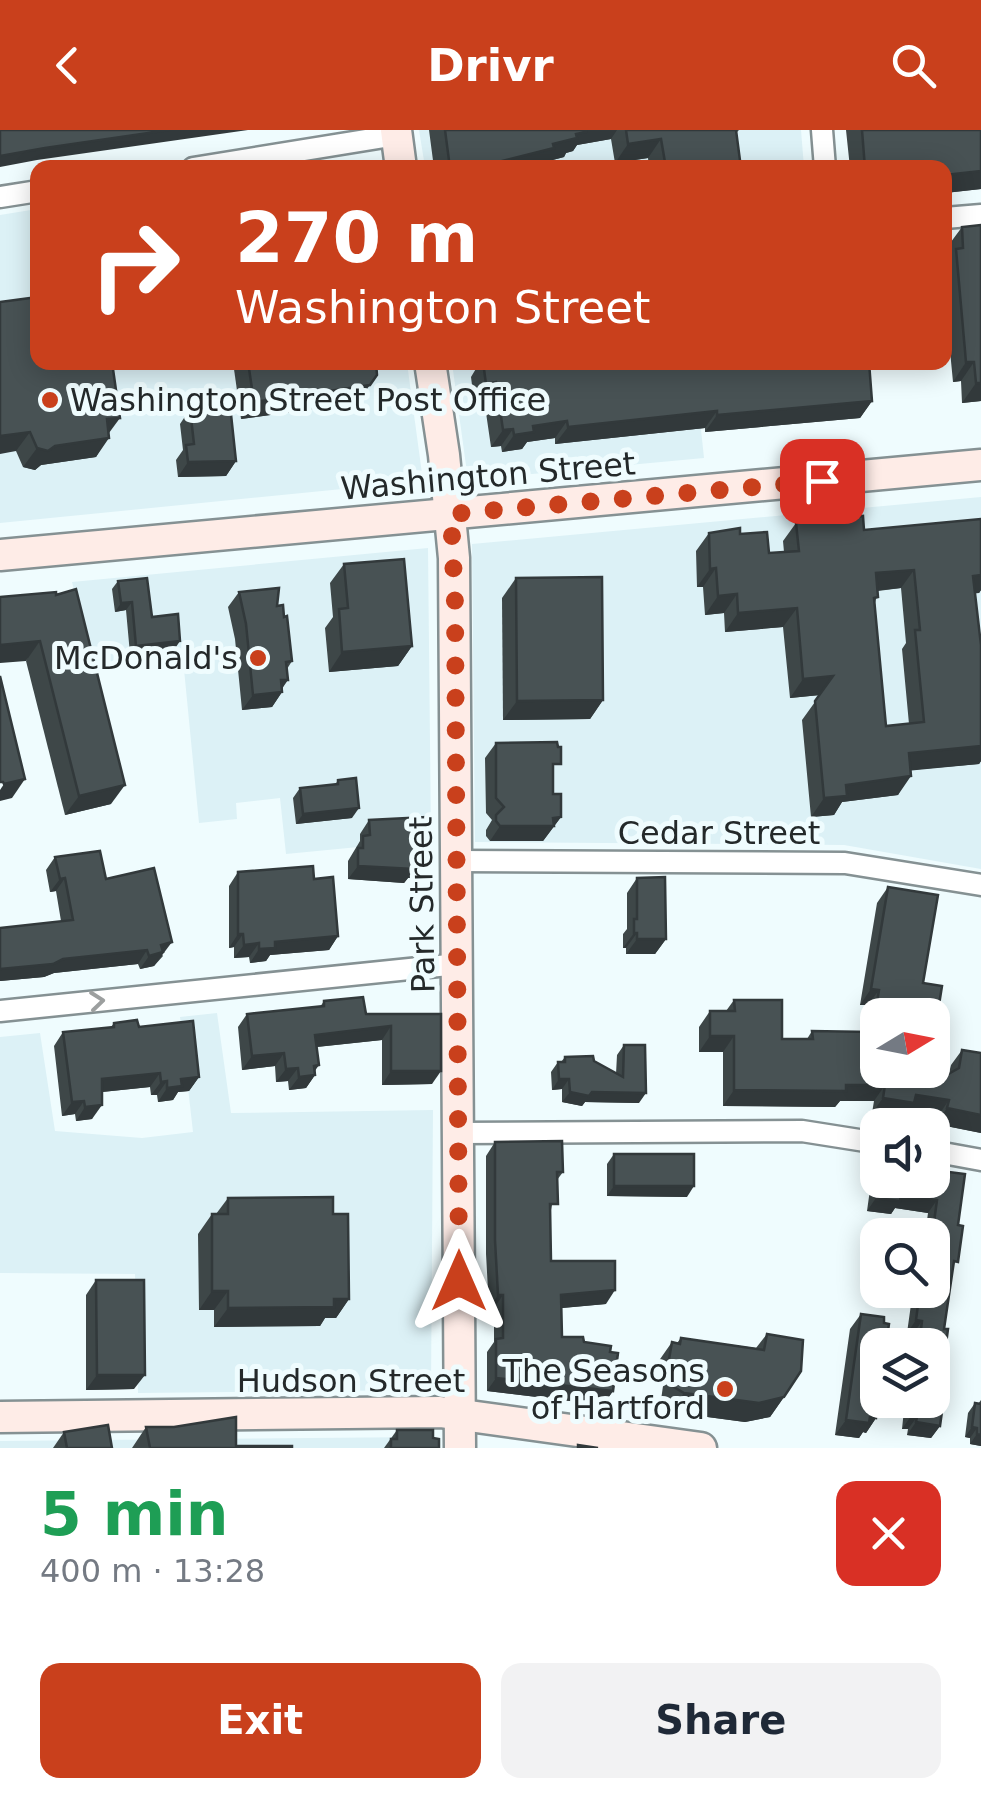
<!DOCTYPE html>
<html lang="en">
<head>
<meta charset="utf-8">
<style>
	body { margin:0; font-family:"DejaVu Sans",sans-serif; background:#f2f2f3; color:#1f2937; height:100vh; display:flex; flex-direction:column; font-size:38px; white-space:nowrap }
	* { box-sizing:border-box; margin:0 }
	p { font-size:32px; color:#747a83 }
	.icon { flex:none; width:55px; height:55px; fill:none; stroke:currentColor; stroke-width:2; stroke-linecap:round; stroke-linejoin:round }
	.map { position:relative; height:1318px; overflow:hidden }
	.panel { display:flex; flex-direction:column; background:#fff; flex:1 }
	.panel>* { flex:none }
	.banner { position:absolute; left:30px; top:30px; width:922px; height:210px; border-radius:20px; box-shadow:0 5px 25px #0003; background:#c9401c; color:#fff; overflow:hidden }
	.needle { width:65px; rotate:80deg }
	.fabs { position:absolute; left:860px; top:868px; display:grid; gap:20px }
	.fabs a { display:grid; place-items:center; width:90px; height:90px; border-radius:20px; background:#fff; box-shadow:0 5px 25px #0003; font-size:50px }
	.pin { position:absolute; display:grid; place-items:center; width:85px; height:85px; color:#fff; margin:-42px; border-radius:20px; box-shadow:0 5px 15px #0006 }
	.me { position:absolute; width:110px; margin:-55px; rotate:0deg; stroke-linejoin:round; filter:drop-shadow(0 0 8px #0008) }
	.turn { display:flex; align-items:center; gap:35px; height:210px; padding:0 40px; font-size:45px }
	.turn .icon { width:130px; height:130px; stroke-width:2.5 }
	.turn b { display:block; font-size:70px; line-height:85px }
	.round { display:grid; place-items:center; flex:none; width:105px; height:105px; border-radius:20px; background:#f2f2f3 }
	.summary { display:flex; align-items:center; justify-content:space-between; height:170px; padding:0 40px }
	h1 { font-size:60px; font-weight:800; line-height:75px; color:#1e9e55 }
	.cta { display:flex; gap:20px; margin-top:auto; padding:20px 40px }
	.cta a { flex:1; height:115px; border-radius:20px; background:#c9401c; color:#fff; font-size:40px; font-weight:800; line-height:115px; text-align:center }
	.cta a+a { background:#f2f2f3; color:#1f2937 }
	header { display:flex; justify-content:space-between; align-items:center; height:130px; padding:0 40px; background:#c9401c; color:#fff; font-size:45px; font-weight:800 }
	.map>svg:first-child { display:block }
	.built { fill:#dcf1f6 }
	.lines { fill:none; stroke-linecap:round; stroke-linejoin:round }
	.street-casing { stroke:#859193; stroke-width:25 }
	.secondary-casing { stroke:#859193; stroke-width:35 }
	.street { stroke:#fff; stroke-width:20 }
	.secondary { stroke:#feece7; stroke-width:30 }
	.wall { fill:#3e4748; fill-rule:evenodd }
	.shaded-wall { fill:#32393b }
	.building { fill:#485254; stroke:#32393b; stroke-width:2.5; fill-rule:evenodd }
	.oneway { stroke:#9c9f9f }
	.route { stroke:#c9401c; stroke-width:18; stroke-dasharray:0 32.4 }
	.poi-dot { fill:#c9401c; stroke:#effcfe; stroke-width:4 }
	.labels { text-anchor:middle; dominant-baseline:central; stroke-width:10; stroke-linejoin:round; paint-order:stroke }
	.poi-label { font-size:32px; fill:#24292a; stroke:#effcfe; text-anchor:end }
	.street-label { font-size:32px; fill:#24292a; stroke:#effcfe }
</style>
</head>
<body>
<header><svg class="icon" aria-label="back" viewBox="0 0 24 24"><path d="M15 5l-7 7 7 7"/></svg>Drivr<svg class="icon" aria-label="search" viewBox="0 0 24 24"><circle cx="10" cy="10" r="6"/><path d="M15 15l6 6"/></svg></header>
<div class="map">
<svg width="981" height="1318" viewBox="0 0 981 1318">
	<rect width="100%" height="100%" fill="#effcfe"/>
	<!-- built -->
	<g class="built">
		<polygon points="419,0 801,0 804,37 425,37"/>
		<polygon points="37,79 38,232 407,233 423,351 0,393 0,85"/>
		<polygon points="452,233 694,233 704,328 468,350"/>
		<polygon points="981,367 981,739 844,715 475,712 472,414"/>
		<polygon points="428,418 431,710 286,724 280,668 236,673 237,689 199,693 183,529 93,538 72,452"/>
		<polygon points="217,883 231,983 433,980 431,1257 425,1260 138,1263 135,1144 0,1143 0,907 40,903 55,1001 142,1008 193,1002 180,887"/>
		<polygon points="425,1307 435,1318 0,1318 0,1311"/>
	</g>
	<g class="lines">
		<defs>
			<g id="street">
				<polyline points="822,0 825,38"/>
				<polyline points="193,38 397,5"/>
				<polyline points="0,67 38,61"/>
				<polyline points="945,88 981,85"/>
				<polyline points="456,731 845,733 981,755"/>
				<polyline points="0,881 458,834"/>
				<polyline points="459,1003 802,1001 878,1013"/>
				<polyline points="932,1021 981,1030"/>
			</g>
			<g id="secondary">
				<polyline points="396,0 401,38"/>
				<polyline points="430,232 444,325 454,428 460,1318"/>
				<polyline points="0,425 981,335"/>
				<polyline points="0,1287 440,1282 701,1318"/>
			</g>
		</defs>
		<!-- street casing -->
		<use href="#street" class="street-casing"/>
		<!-- secondary casing -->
		<use href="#secondary" class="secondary-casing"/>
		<!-- street -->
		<use href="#street" class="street"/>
		<!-- secondary -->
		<use href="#secondary" class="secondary"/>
	</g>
	<!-- wall -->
	<g class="wall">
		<polygon points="429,0 739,0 736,3 741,38 649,38 648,28 615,33 611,9 577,15 573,21 566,23 564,27 545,32 540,38 434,38"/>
		<polygon points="846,0 981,0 981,59 945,63 945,38 850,38"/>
		<polygon points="962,97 981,271 962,273 961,251 953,252 945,168 945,134 949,128 948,116"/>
		<polygon points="0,172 109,304 96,327 41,335 35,340 23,337 16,321"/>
		<polygon points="233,232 376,232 357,273 241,289"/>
		<polygon points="480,232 869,232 872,271 860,288 705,302 705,298 555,314 555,308 527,312 522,319 502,322 501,316 491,317 484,269 474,271 471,247"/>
		<polygon points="190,279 236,331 226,346 178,347 176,330 183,320 180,294"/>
		<path d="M981,389V460L979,463H975L981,515V631L979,634L910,640L898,665L842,672L834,685L811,687L802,590L820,565L790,568L783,497L725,502L724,483L705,485L703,457H697L696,421L709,403L740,404L769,423L784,422L783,411L796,393L864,400ZM901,458L906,513L902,519L909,594L886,596L875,473L878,461Z"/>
		<polygon points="344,434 412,516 398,536 329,542 325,498 333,487 330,453"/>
		<polygon points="516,448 603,570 590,589 503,590 502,468"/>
		<polygon points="118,451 152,487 174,520 130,524 126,480 115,482 112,459"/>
		<polygon points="56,462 111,674 65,685 26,531"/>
		<polygon points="239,462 277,476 292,531 287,539 282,562 272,577 242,580 235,509 228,477"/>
		<polygon points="496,613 553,644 553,664 561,687 543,711 490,711 486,706 486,700 492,690 486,683 485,628"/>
		<polygon points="338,650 352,688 296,694 293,668 300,658 335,655"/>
		<polygon points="369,690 418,748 408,748 404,753 348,749 348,731 360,711 360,704"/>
		<polygon points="55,727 106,749 163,826 154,836 140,839 138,834 54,843 44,847 0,851 0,798 61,791 56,761 50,762 46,740"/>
		<polygon points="238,742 314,749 338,806 329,820 270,825 266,831 250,833 249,827 234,828 234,817 229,818 229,756"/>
		<polygon points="637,748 666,809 655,824 626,824 626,818 623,818 623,804 627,799 627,763"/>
		<polygon points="888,757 923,853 927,956 949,943 951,935 962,920 981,923 981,1003 936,994 938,986 908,981 903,989 872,983 874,971 840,971 835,977 723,976 723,922 699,922 699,897 710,881 726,881 734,870 782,909 807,909 812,901 864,902 868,875 860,875 877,773"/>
		<polygon points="324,871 366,884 441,884 432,954 382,955 382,910 317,917 315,945 306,958 289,960 288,951 276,952 275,936 242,940 238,897 247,884 320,877"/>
		<polygon points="114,893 139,897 199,947 189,961 178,962 173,970 158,972 157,965 151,965 150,957 102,962 92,989 76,991 75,984 62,986 54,916 63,902 111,897"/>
		<polygon points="624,915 639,973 585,972 582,976 562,972 562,959 552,960 551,942 558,932 561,932 565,927 594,931 616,944 617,925"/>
		<polygon points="495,1012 563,1042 557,1050 550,1085 551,1131 606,1174 561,1178 562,1207 584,1212 610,1222 613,1261 603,1275 487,1261 487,1222 494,1212 494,1178 489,1178 486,1124 486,1026"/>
		<polygon points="614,1024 687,1067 607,1066 607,1034"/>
		<polygon points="878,1037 878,1050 932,1050 941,1041 958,1095 944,1199 940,1259 940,1296 931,1308 907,1305 908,1299 902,1299 905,1270 932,1270 932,1215 912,1215 913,1204 907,1203 913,1160 932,1160 932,1105 925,1105 928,1083 895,1078 891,1084 867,1081 872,1045"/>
		<polygon points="228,1068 333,1084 349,1169 336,1188 325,1188 320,1196 214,1197 214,1180 199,1180 198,1104 212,1084 216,1084"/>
		<polygon points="96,1150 134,1259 86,1260 86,1165"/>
		<polygon points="861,1184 876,1288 866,1303 863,1302 859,1308 835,1305 850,1199"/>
		<polygon points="767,1204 784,1267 770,1287 745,1292 670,1282 660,1277 663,1256 655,1255 658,1232 672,1212 677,1213 681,1208 756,1218"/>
		<polygon points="981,1270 981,1316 970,1314 970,1308 965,1307 968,1283 975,1273 978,1274"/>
		<polygon points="146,1297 236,1316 292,1318 132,1318"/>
		<polygon points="397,1300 433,1308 439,1318 384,1318"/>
		<polygon points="64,1302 112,1318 53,1318"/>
	</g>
	<!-- shaded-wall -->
	<g class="shaded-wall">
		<polygon points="169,0 248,0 37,30 0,37 0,26 45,18"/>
		<polygon points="583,0 617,0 611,9 577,15 573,21 566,23 564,27 545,32 541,37 474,38 553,14"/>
		<polygon points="661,9 648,28 615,33 628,14"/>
		<polygon points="981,41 981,59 945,63 945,45"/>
		<polygon points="966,232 974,232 961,251 953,252"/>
		<polygon points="377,245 357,273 241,289 254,272"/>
		<polygon points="496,252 484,269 474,271 486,254"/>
		<polygon points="976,253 981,253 981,271 962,273"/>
		<polygon points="872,271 860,288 705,302 717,285"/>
		<polygon points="717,281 705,298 555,314 568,297"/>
		<polygon points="120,288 106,307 107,289"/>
		<polygon points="567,291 555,308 527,312 522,319 502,322 514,305 533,296"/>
		<polygon points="513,299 501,316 491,317 503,300"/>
		<polygon points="30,302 16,321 0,324 0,306"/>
		<polygon points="109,308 96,327 41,335 35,340 23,337 37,318"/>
		<polygon points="236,331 226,346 178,347 188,332"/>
		<polygon points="716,438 703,457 697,457 710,439"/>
		<polygon points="914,440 901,458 863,462 876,443"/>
		<polygon points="981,445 981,460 979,463 960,465 973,446"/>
		<polygon points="737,464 724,483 705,485 718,466"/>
		<polygon points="132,472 126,480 115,482 121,473"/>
		<polygon points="797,478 783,497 725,502 738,483"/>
		<polygon points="40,511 26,531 0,533 0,515"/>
		<polygon points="180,511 174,520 130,524 136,516"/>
		<polygon points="412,516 398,536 329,542 342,522"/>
		<polygon points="833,546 820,565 790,568 803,549"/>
		<polygon points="281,550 288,550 279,563 282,562 272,577 242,580 253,565"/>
		<polygon points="603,570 590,589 503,590 517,571"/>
		<polygon points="981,616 981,631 979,634 896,642 909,623"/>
		<polygon points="911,646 898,665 842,672 834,685 811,687 824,668 846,655"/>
		<polygon points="25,649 12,668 0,671 0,660 4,654"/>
		<polygon points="125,655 111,674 65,685 79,666"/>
		<polygon points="359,678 352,688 296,694 303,684"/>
		<polygon points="561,687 543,711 490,711 500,696"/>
		<polygon points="427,734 418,748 408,748 404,753 348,749 358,736"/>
		<polygon points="65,748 56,761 50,762 60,749"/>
		<polygon points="634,803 637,803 626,818 623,818"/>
		<polygon points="238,804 243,804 234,817 229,818"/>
		<polygon points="338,806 329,820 270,825 266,831 250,833 259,819 275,812"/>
		<polygon points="637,809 666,809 655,824 626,824"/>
		<polygon points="172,812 154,836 140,839 149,826 161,815"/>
		<polygon points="259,813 249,827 234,828 244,815"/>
		<polygon points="147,820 138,834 54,843 44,847 0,851 0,839 63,829"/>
		<polygon points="871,859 879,860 868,875 860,875"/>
		<polygon points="391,896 382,910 306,918 315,905"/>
		<polygon points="710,906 734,906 723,922 699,922"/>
		<polygon points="284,923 275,936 242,940 252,926"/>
		<polygon points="319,935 312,945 315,945 306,958 289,960 299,947 314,936"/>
		<polygon points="298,938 288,951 276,952 286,939"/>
		<polygon points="391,941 441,941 432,954 382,955"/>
		<polygon points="160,943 150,957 92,963 102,949"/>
		<polygon points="199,947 189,961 178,962 173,970 158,972 167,958 181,949"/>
		<polygon points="559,949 569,949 562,959 552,960"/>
		<polygon points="167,951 157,965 151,965 161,952"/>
		<polygon points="846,955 885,955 874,971 840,971 835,977 723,976 734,960"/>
		<polygon points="570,962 592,962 646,963 639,973 585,972 582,976 562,972"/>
		<polygon points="916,965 949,970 938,986 908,981 903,989 872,983 883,968"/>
		<polygon points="84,971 75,984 62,986 72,972"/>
		<polygon points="102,975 92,989 76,991 85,977"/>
		<polygon points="947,978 981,985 981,1003 936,994"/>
		<polygon points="614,1056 694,1056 687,1067 607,1066"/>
		<polygon points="901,1065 937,1070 928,1083 895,1078 891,1084 867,1081 876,1068"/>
		<polygon points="615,1160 606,1174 552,1179 561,1165"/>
		<polygon points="212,1161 228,1161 214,1180 199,1180"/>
		<polygon points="498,1165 503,1165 494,1178 489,1178"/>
		<polygon points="334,1169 349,1169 336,1188 325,1188 320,1196 214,1197 228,1178"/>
		<polygon points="916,1190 922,1191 913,1204 907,1203"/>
		<polygon points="668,1235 677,1237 663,1256 655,1255"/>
		<polygon points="97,1245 145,1245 134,1259 86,1260"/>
		<polygon points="496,1248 613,1261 603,1275 487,1261"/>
		<polygon points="684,1263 784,1267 770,1287 745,1292 670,1282"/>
		<polygon points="911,1286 917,1287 908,1299 902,1299"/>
		<polygon points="870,1287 876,1288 866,1303 863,1302 859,1308 835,1305 846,1290"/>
		<polygon points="916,1292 940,1296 931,1308 907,1305"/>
		<polygon points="972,1297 977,1298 970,1308 965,1307"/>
		<polygon points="977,1304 981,1305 981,1316 970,1314"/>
	</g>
	<!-- building -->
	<g class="building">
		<polygon points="0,0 169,0 45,18 0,26"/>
		<polygon points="445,0 586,0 586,2 576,4 577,8 553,14 554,18 474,38 450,38"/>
		<polygon points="626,0 736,0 741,38 666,38 661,9 628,14"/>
		<polygon points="862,0 981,0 981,41 945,45 945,38 865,38"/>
		<polygon points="981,95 981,253 976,253 974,232 966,232 956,119 963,118 962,97"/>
		<polygon points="38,167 38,232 112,232 120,288 107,289 109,308 55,316 48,321 37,318 30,302 0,306 0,172"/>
		<polygon points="248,232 376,232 377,245 370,255 254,272"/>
		<polygon points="483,232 869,232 872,271 717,285 717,281 568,297 567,291 533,296 534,302 514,305 513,299 503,300 496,252 486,254"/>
		<polygon points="230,275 236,331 188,332 186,315 194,314 190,279"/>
		<path d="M863,386L864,400L981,389V445L973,446L981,515V616L909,623L911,646L846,655L847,666L824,668L815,571L833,546L803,549L797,478L738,483L737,464L718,466L716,438L710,439L709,403L740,398V404L767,402L769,423L799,421L796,393ZM914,440L920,500H915L924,592L886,596L874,468L878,467L876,443Z"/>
		<polygon points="404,429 412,516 342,522 339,479 348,478 344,434"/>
		<polygon points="602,447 603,570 517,571 516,448"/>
		<polygon points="147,448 152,487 178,484 180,511 136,516 132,472 121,473 118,451"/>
		<polygon points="279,458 277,476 283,475 284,487 287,486 292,531 286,532 288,550 281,550 282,562 253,565 246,494 239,462"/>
		<polygon points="76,459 125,655 79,666 40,511 0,515 0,467 56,462 56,465"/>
		<polygon points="0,546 25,649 4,654 3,652 0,652"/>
		<polygon points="557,612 558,617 561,617 561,634 553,634 553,664 561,664 561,687 553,688 554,696 500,696 496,691 496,685 504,677 496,668 496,613"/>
		<polygon points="356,648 359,678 303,684 300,658 338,654 338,650"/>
		<polygon points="426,687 427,734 414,735 414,739 358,736 358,718 363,718 363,706 370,705 369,690"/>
		<polygon points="100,721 106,749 154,738 172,812 161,815 163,822 149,826 147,820 63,829 53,834 0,839 0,798 73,790 65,748 60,749 55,727"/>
		<polygon points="313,736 314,749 333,747 338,806 275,812 275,818 259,819 259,813 244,815 243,804 238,804 238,742"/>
		<polygon points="665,747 666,809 637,809 637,803 634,803 634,789 637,789 637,748"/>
		<polygon points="888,757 938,765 923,853 942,856 932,919 932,885 878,885 878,940 929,940 927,956 959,938 962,920 981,923 981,985 947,978 949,970 916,965 914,973 883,968 885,955 846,955 846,961 734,960 734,906 710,906 710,881 735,881 734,870 782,870 782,909 813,909 812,901 872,902 879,860 871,859"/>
		<polygon points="363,867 366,884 441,884 441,941 391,941 391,896 315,905 319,935 314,936 315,945 299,947 298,938 286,939 284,923 252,926 247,884 324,876 324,871"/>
		<polygon points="137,890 139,897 193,891 199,947 181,949 182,956 167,958 167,951 161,952 160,943 102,949 102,975 85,977 84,971 72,972 63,902 114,897 114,893"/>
		<polygon points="624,915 645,915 646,963 592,962 589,966 570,962 569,949 559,949 558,932 565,932 565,927 593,926 594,931 623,947"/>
		<polygon points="562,1011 563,1042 557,1042 558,1074 550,1074 551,1131 615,1131 615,1160 561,1165 562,1207 583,1207 584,1212 611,1216 610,1222 618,1223 613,1261 496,1248 496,1209 503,1208 503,1165 498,1165 495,1110 495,1012"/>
		<rect x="614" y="1024" width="80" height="32"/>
		<polygon points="941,1041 965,1044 958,1095 963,1096 958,1132 954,1131 944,1199 948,1199 940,1259 945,1260 940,1296 916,1292 917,1287 911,1286 913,1270 932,1270 932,1215 919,1215 922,1191 916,1190 920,1160 932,1160 932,1107 937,1070 901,1065 900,1071 876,1068 879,1050 932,1050 932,1045 940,1046"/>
		<polygon points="333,1067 333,1084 348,1084 349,1169 334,1169 334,1177 228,1178 228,1161 212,1161 212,1084 228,1084 228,1068"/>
		<polygon points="96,1150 144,1150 145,1245 97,1245"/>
		<polygon points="861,1184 884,1187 884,1193 889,1194 886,1215 878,1215 878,1270 876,1288 870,1287 869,1293 846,1290"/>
		<polygon points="767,1204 803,1210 801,1241 784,1267 759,1273 684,1263 674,1257 677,1237 668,1235 672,1212 680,1214 681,1208 764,1220"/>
		<polygon points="975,1273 981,1274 981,1305 977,1304 977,1298 972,1297"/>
		<polygon points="236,1287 236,1316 292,1316 292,1318 150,1318 146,1297 174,1297"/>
		<polygon points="108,1295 112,1318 67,1318 64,1302"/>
		<polygon points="397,1300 433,1300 433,1308 439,1309 439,1318 391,1318 391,1309 397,1309"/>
		<polygon points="578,1315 598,1318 578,1318"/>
	</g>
	<!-- one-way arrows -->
	<defs><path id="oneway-chevron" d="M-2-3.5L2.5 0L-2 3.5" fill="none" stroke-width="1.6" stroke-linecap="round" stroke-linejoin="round" transform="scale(2.5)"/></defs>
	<use class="oneway" href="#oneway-chevron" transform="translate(97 871) rotate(-6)"/>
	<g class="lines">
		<!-- route -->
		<polyline class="route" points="459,1151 455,473 451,384 822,351"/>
	</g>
	<!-- markers -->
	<g class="poi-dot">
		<circle cx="50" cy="270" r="10"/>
		<circle cx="258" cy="528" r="10"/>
		<circle cx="725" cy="1259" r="10"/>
	</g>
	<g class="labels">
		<!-- poi labels -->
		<g class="poi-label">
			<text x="70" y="270" text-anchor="start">Washington Street Post Office</text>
			<text x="238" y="528">McDonald's</text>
			<text x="705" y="1241">The Seasons<tspan x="705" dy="37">of Hartford</tspan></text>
		</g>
		<!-- street labels -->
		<g class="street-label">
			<text transform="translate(488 346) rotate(-5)">Washington Street</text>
			<text x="719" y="703">Cedar Street</text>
			<text transform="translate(422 775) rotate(-91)">Park Street</text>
			<text x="351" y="1251">Hudson Street</text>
		</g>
	</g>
</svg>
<div class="fabs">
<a><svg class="needle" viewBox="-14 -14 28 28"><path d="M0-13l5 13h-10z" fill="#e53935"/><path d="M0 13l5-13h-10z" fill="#747a83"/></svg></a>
<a><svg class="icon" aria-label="sound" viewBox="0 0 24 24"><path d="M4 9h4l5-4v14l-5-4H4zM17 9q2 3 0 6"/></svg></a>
<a><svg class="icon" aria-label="search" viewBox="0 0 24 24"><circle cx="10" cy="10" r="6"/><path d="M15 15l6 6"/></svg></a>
<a><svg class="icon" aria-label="layers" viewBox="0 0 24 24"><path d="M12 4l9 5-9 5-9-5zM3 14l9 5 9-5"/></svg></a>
</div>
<div class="pin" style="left:822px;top:351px;background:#d93025"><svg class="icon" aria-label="arrive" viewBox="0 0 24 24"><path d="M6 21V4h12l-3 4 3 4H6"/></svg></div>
<svg class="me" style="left:459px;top:1151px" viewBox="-20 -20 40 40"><path d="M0-17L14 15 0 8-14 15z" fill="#c9401c" stroke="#fff" stroke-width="4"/></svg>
<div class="banner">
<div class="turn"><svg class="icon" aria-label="right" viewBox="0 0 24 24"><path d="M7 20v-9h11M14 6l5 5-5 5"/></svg><div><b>270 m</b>Washington Street</div></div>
</div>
</div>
<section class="panel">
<div class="summary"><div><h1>5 min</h1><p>400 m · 13:28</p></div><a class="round" style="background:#d93025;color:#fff"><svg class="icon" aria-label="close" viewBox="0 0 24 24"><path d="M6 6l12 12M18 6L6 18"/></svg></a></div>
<div class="cta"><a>Exit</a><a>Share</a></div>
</section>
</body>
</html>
